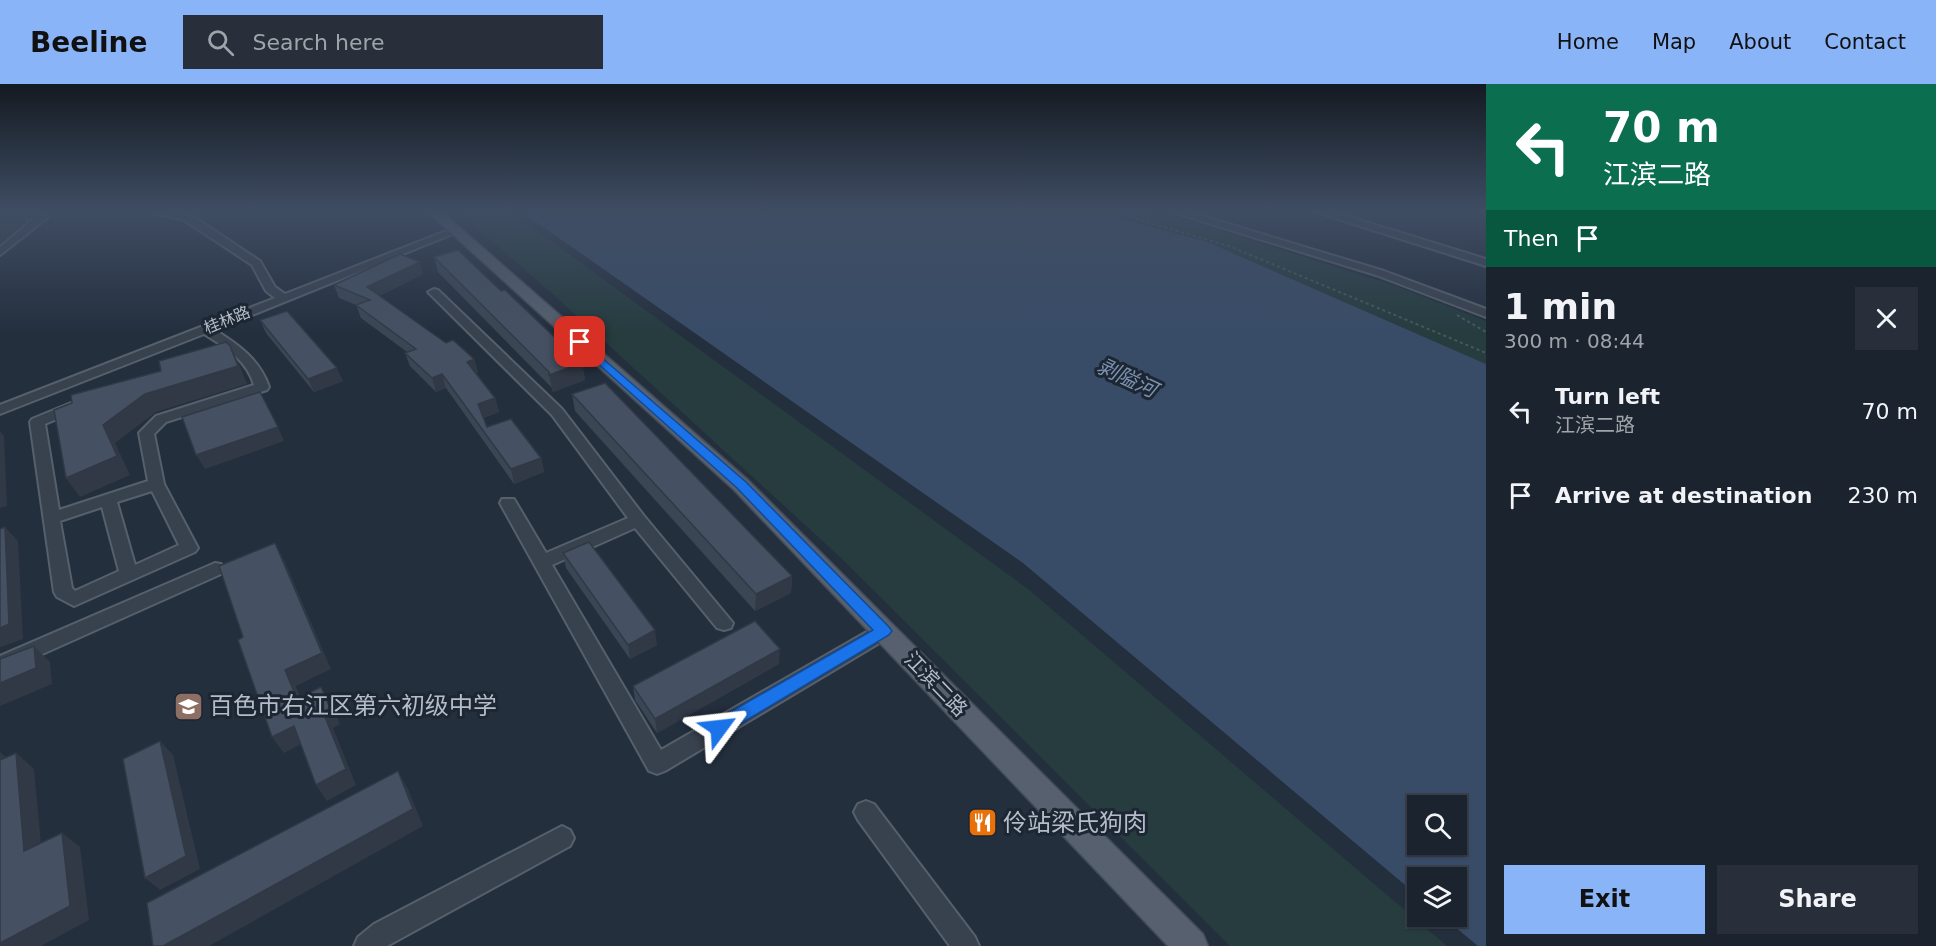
<!DOCTYPE html>
<html lang="en">
<head>
<meta charset="utf-8">
<style>
	body { margin:0; font-family:"DejaVu Sans","Noto Sans SC",sans-serif; background:#282f3a; color:#f1f3f6; height:100vh; display:flex; flex-direction:column; font-size:22px; white-space:nowrap }
	* { box-sizing:border-box; margin:0 }
	p { font-size:20px; color:#a0a4aa }
	.icon { flex:none; width:33px; height:33px; fill:none; stroke:currentColor; stroke-width:2; stroke-linecap:round; stroke-linejoin:round }
	.map { position:relative; flex:1; overflow:hidden }
	.drawer { display:flex; flex-direction:column; background:#1b232e; width:450px }
	.drawer>* { flex:none }
	.guide { background:#0b6e4f; color:#fff; overflow:hidden }
	.fabs { position:absolute; left:1407px; top:711px; display:grid; gap:12px }
	.fabs a { display:grid; place-items:center; width:60px; height:60px; border-radius:0px; background:#1b232e; box-shadow:0 2px 4px #0004,0 0 0 2px #39404a; font-size:30px }
	.pin { position:absolute; display:grid; place-items:center; width:51px; height:51px; color:#fff; margin:-26px; border-radius:12px; box-shadow:0 3px 9px #0006 }
	.me { position:absolute; width:66px; margin:-33px; rotate:60deg; stroke-linejoin:round; filter:drop-shadow(0 0 4px #0008) }
	.turn { display:flex; align-items:center; gap:21px; height:126px; padding:0 18px; font-size:27px }
	.turn .icon { width:78px; height:78px; stroke-width:2.5 }
	.turn b { display:block; font-size:42px; line-height:51px }
	.then { display:flex; align-items:center; height:57px; padding:0 18px; background:#0003; gap:12px; font-size:22px }
	.round { display:grid; place-items:center; flex:none; width:63px; height:63px; border-radius:0px; background:#282f3a }
	.headline { display:flex; align-items:center; justify-content:space-between; height:102px; padding:0 18px }
	h1 { font-size:36px; font-weight:700; line-height:45px }
	.button { display:flex; gap:12px; margin-top:auto; padding:12px 18px }
	.button a { flex:1; height:69px; border-radius:0px; background:#8ab4f8; color:#111; font-size:24px; font-weight:700; line-height:69px; text-align:center }
	.button a+a { background:#282f3a; color:#f1f3f6 }
	ul { padding:0; list-style:none }
	li { display:flex; align-items:center; gap:18px; height:84px; padding:0 18px }
	li div { flex:1 }
	li b { display:block; font-size:22px }
	li em { font-style:normal }
	header { display:flex; align-items:center; gap:36px; box-sizing:border-box; height:84px; padding:0 30px; background:#8ab4f8; color:#111 }
	header strong { font-size:28px }
	nav { display:flex; gap:33px; margin-inline-start:auto; font-size:21px }
	.search { width:420px; height:54px; background:#282f3a; display:flex; align-items:center; gap:15px; box-sizing:border-box; padding:0 21px; border-radius:0px; color:#a0a4aa; font-size:22px }
	main { display:flex; flex:1; min-height:0 }
	.map>svg:first-child { display:block }
	.green { fill:#263c3f }
	.water { fill:#394c67; fill-rule:evenodd }
	.lines { fill:none; stroke-linecap:round; stroke-linejoin:round }
	.minor-casing { stroke:#565f6c; stroke-width:4 }
	.major-casing { stroke:#414a57; stroke-width:3 }
	.path { stroke:#44595c; stroke-width:2; stroke-dasharray:3 3; stroke-linecap:butt }
	.minor { fill:#38414e; fill-rule:evenodd }
	.major { fill:#56606e; fill-rule:evenodd }
	.wall { fill:#3b4654 }
	.shaded-wall { fill:#303945 }
	.building { fill:#455162; stroke:#303945; stroke-width:1.5 }
	.route { fill:#1a73e8; stroke:#114b97; stroke-width:1.5 }
	.labels { text-anchor:middle; dominant-baseline:central; stroke-width:6; stroke-linejoin:round; paint-order:stroke }
	.far-street-label { font-size:16px; fill:#b4bcc9; stroke:#1d2633 }
	.street-label { font-size:20px; fill:#b4bcc9; stroke:#1d2633 }
	.water-label { font-size:21px; font-style:italic; fill:#7c92b1; stroke:#1d2633 }
	.near-poi-label { font-size:24px; fill:#b4bcc9; stroke:#1d2633; text-anchor:start }
</style>
</head>
<body>
<header>
<strong>Beeline</strong>
<div class="search"><svg class="icon" aria-label="search" viewBox="0 0 24 24"><circle cx="10" cy="10" r="6"/><path d="M15 15l6 6"/></svg>Search here</div>
<nav><a>Home</a><a>Map</a><a>About</a><a>Contact</a></nav>
</header>
<main>
<div class="map">
<svg width="1486" height="862" viewBox="0 0 1486 862">
	<rect width="100%" height="100%" fill="#242f3e"/>
	<!-- green -->
	<g class="green">
		<polygon points="459,128 511,128 1028,505 1447,862 1230,862 839,472 556,213"/>
		<polygon points="1094,128 1156,128 1202,141 1393,201 1486,237 1486,280 1205,157"/>
	</g>
	<!-- water -->
	<path class="water" d="M522,128H1094L1205,157L1486,280V862H1478L1443,833L1456,832V794H1418L1417,811L1023,479ZM1418,722H1456V760H1418Z"/>
	<g class="lines">
		<defs>
			<g id="minor">
				<path d="M151,128L191,131L260,177L275,203L285,210L451,145L460,147L215,246C239,261 260,276 269,303L267,306L166,338L154,350L164,400L198,464L195,468L74,522L57,513L54,508L30,338L32,335L71,319H81L83,322L81,325L45,340L59,426L148,397L139,349L156,332L254,301C247,276 225,263 204,250L0,330V321L275,214L266,207L252,181L184,136ZM152,407L179,461L135,481L117,418ZM102,423L119,487L75,507L72,504L60,437Z"/>
				<polygon points="1172,128 1189,128 1384,187 1486,225 1486,233 1376,191"/>
				<polygon points="1316,128 1333,128 1486,175 1486,182"/>
				<polygon points="43,129 48,132 47,134 0,171 0,163 33,135 0,137 0,131"/>
				<polygon points="434,205 438,206 562,325 644,432 733,539 731,544 724,546 717,544 635,444 552,481 661,666 877,542 884,540 891,542 894,547 891,552 665,687 657,690 649,687 500,419 502,415 514,415 546,469 628,434 552,331 430,210 428,208"/>
				<polygon points="215,479 221,480 224,485 221,490 0,589 0,572"/>
				<polygon points="866,717 874,720 975,853 979,862 950,862 858,736 854,728 858,720"/>
				<polygon points="562,742 570,746 574,754 570,762 387,862 354,862 358,853 374,840"/>
			</g>
			<polygon id="major" points="428,128 442,128 748,396 1203,850 1208,862 1168,862 734,406"/>
		</defs>
		<!-- minor casing -->
		<use href="#minor" class="minor-casing"/>
		<!-- major casing -->
		<use href="#major" class="major-casing"/>
		<!-- path -->
		<g class="path">
			<polyline points="1112,128 1229,162 1486,269"/>
			<polyline points="1457,231 1486,248"/>
		</g>
		<!-- minor -->
		<use href="#minor" class="minor"/>
		<!-- major -->
		<use href="#major" class="major"/>
	</g>
	<!-- wall -->
	<g class="wall">
		<polygon points="434,173 501,207 582,279 585,296 553,308 552,304 438,188"/>
		<polygon points="423,190 379,212 446,259 474,275 478,288 476,289 495,314 499,328 483,334 487,343 541,374 544,388 514,400 446,304 436,308 410,282 405,269 407,268 361,234 356,221 339,214 334,201"/>
		<polygon points="260,236 343,297 314,308 266,249"/>
		<polygon points="572,310 792,492 791,509 755,527 575,327"/>
		<polygon points="563,469 657,561 630,575 566,484"/>
		<polygon points="779,580 657,649 635,616 633,602"/>
	</g>
	<!-- shaded-wall -->
	<g class="shaded-wall">
		<polygon points="9,128 21,128 26,138 0,160 0,136"/>
		<polygon points="420,178 423,190 371,216 367,203"/>
		<polygon points="230,262 239,280 247,300 156,328 115,359 130,391 80,413 66,394 103,341 145,310"/>
		<polygon points="474,275 478,288 471,291 467,278"/>
		<polygon points="582,279 585,296 553,308 549,291"/>
		<polygon points="337,284 343,297 314,308 308,295"/>
		<polygon points="442,290 446,304 436,308 432,294"/>
		<polygon points="495,314 499,328 482,334 478,320"/>
		<polygon points="278,343 284,357 205,385 196,371"/>
		<polygon points="0,347 4,352 7,422 0,424"/>
		<polygon points="541,374 544,388 514,400 511,385"/>
		<polygon points="5,443 18,457 23,555 1,563 0,562 0,544"/>
		<polygon points="275,459 284,476 331,585 296,602 307,631 297,615 285,586"/>
		<polygon points="792,492 791,509 755,527 756,510"/>
		<polygon points="655,546 657,561 630,575 628,561"/>
		<polygon points="34,562 50,578 52,600 0,622 0,599"/>
		<polygon points="780,565 779,580 657,649 655,635"/>
		<polygon points="321,603 331,619 340,640 333,644 356,701 327,717 316,701"/>
		<polygon points="294,642 305,658 284,669 272,653"/>
		<polygon points="160,657 173,671 200,785 160,806 145,794"/>
		<polygon points="0,668 9,676 0,687"/>
		<polygon points="16,669 34,685 43,782 24,767"/>
		<polygon points="398,687 408,705 423,742 209,862 163,862"/>
		<polygon points="62,749 80,763 89,836 41,862 0,862 0,859"/>
	</g>
	<!-- building -->
	<g class="building">
		<polygon points="0,128 9,128 0,136"/>
		<polygon points="458,166 501,207 505,206 582,279 549,291 549,288 434,173"/>
		<polygon points="400,170 420,178 367,203 446,259 453,256 474,275 467,278 495,314 478,320 487,343 511,335 541,374 511,385 442,290 432,294 405,269 416,265 356,221 370,216 334,201"/>
		<polygon points="287,227 337,284 308,295 260,236"/>
		<polygon points="226,258 230,262 238,282 145,310 103,341 117,372 66,394 54,326 72,319 71,311 161,287 159,277"/>
		<polygon points="605,299 792,492 756,510 572,310"/>
		<polygon points="260,308 278,343 196,371 182,333"/>
		<polygon points="5,443 9,540 0,544 0,445"/>
		<polygon points="589,458 655,546 628,561 563,469"/>
		<polygon points="275,459 322,569 285,586 297,615 321,603 330,624 323,628 346,685 316,701 294,642 272,653 238,556 243,553 219,482"/>
		<polygon points="755,537 780,565 655,635 633,602"/>
		<polygon points="34,562 36,584 0,599 0,575"/>
		<polygon points="160,657 186,772 145,794 123,675"/>
		<polygon points="16,669 24,767 62,749 70,822 0,859 0,676"/>
		<polygon points="398,687 413,725 163,862 153,862 147,819"/>
	</g>
	<!-- sky -->
	<linearGradient id="sky" x2="0" y2="1"><stop stop-color="#141a22"/><stop offset="0.51" stop-color="#3f4d63"/><stop offset="1" stop-color="#3f4d63" stop-opacity="0"/></linearGradient>
	<rect width="1486" height="249" fill="url(#sky)"/>
	<!-- route -->
	<polygon class="route" points="580,255 746,398 889,543 892,547 889,551 725,649 719,651 713,649 710,644 713,638 873,546 737,404 576,260 575,258"/>
	<!-- icons -->
	<defs>
		<symbol id="school-square" viewBox="-11 -11 22 22"><rect x="-9" y="-9" width="18" height="18" rx="4" fill="#8d6e63" stroke="#1d2633"/><path d="M0-5L7-2L0 1L-7-2ZM-4 1L0 2.5L4 1V4Q0 6-4 4Z" fill="#fff"/></symbol>
		<symbol id="restaurant-square" viewBox="-11 -11 22 22"><rect x="-9" y="-9" width="18" height="18" rx="4" fill="#e8710a" stroke="#1d2633"/><path d="M-5-6h1v4h1v-4h1v4h1v-4h1v5L-1.5 .5V6h-2V.5L-5-1ZM5-6V6H3V1.5H1.5Q1.5-4 5-6Z" fill="#fff"/></symbol>
	</defs>
	<g fill-rule="evenodd">
		<use href="#school-square" x="172" y="606" width="33" height="33"/>
		<use href="#restaurant-square" x="966" y="722" width="33" height="33"/>
	</g>
	<g class="labels">
		<!-- far-street labels -->
		<g class="far-street-label">
			<text transform="translate(227 236) rotate(-22)">桂林路</text>
		</g>
		<!-- street labels -->
		<g class="street-label">
			<text transform="translate(936 600) rotate(46)">江滨二路</text>
		</g>
		<!-- water labels -->
		<g class="water-label">
			<text transform="translate(1127 294) rotate(25)">剥隘河</text>
		</g>
		<!-- near-poi labels -->
		<g class="near-poi-label">
			<text x="209" y="622">百色市右江区第六初级中学</text>
			<text x="1003" y="739">伶站梁氏狗肉</text>
		</g>
	</g>
</svg>
<div class="fabs">
<a><svg class="icon" aria-label="search" viewBox="0 0 24 24"><circle cx="10" cy="10" r="6"/><path d="M15 15l6 6"/></svg></a>
<a><svg class="icon" aria-label="layers" viewBox="0 0 24 24"><path d="M12 4l9 5-9 5-9-5zM3 14l9 5 9-5"/></svg></a>
</div>
<div class="pin" style="left:580px;top:258px;background:#d93025"><svg class="icon" aria-label="arrive" viewBox="0 0 24 24"><path d="M6 21V4h12l-3 4 3 4H6"/></svg></div>
<svg class="me" style="left:719px;top:644px" viewBox="-20 -20 40 40"><path d="M0-17L14 15 0 8-14 15z" fill="#1a73e8" stroke="#fff" stroke-width="4"/></svg>
</div>
<section class="drawer">
<div class="guide">
<div class="turn"><svg class="icon" aria-label="left" viewBox="0 0 24 24"><path d="M17 20v-9H6M10 6l-5 5 5 5"/></svg><div><b>70 m</b>江滨二路</div></div>
<div class="then">Then<svg class="icon" aria-label="arrive" viewBox="0 0 24 24"><path d="M6 21V4h12l-3 4 3 4H6"/></svg></div>
</div>
<div class="headline"><div><h1>1 min</h1><p>300 m · 08:44</p></div><a class="round"><svg class="icon" aria-label="close" viewBox="0 0 24 24"><path d="M6 6l12 12M18 6L6 18"/></svg></a></div>
<ul>
<li><svg class="icon" aria-label="left" viewBox="0 0 24 24"><path d="M17 20v-9H6M10 6l-5 5 5 5"/></svg><div><b>Turn left</b><p>江滨二路</p></div><em>70 m</em></li>
<li><svg class="icon" aria-label="arrive" viewBox="0 0 24 24"><path d="M6 21V4h12l-3 4 3 4H6"/></svg><div><b>Arrive at destination</b></div><em>230 m</em></li>
</ul>
<div class="button"><a>Exit</a><a>Share</a></div>
</section>
</main>
</body>
</html>
